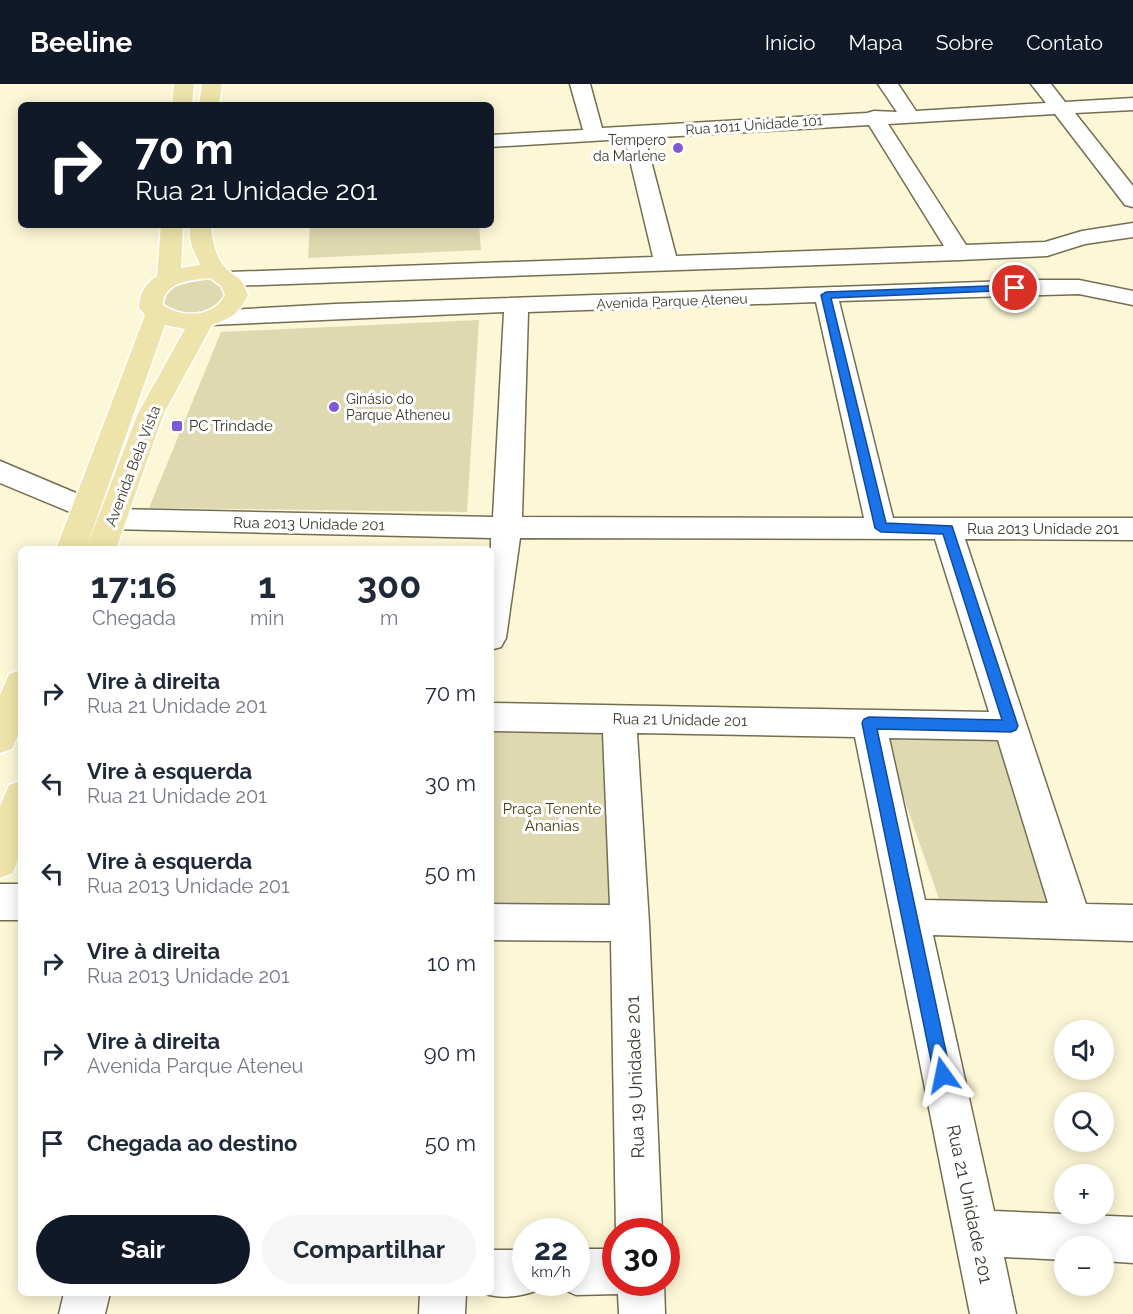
<!DOCTYPE html>
<html lang="pt">
<head>
<meta charset="utf-8">
<style>
	body { margin:0; font-family:Raleway,sans-serif; background:#f6f6f7; color:#1f2937; height:100vh; display:flex; flex-direction:column; font-size:22px; white-space:nowrap }
	* { box-sizing:border-box; margin:0 }
	p { font-size:20px; color:#747a83 }
	.icon { flex:none; width:33px; height:33px; fill:none; stroke:currentColor; stroke-width:2; stroke-linecap:round; stroke-linejoin:round }
	.map { position:relative; flex:1; overflow:hidden }
	.details { position:absolute; left:18px; top:462px; width:476px; height:750px; display:flex; flex-direction:column; background:#fff; border-radius:9px; box-shadow:0 3px 15px #0003 }
	.details>* { flex:none }
	.hud { position:absolute; left:18px; top:18px; width:476px; height:126px; border-radius:9px; box-shadow:0 3px 15px #0003; background:#111827; color:#fff; overflow:hidden }
	.controls { position:absolute; left:1054px; top:936px; display:grid; gap:12px }
	.controls a { display:grid; place-items:center; width:60px; height:60px; border-radius:50%; background:#fff; box-shadow:0 3px 15px #0003; font-size:30px }
	.speed { position:absolute; left:512px; top:1134px; display:flex; gap:12px; font-size:30px; font-weight:700; text-align:center }
	.speed>* { display:grid; place-content:center; width:78px; height:78px; border-radius:50%; background:#fff; box-shadow:0 3px 15px #0003; line-height:1 }
	.speed small { font-size:15px; font-weight:400 }
	.speed .limit { border:9px solid #d22; background:#fff; color:#111 }
	.pin { position:absolute; display:grid; place-items:center; width:51px; height:51px; color:#fff; margin:-26px; border:3px solid #fff; border-radius:50%; box-shadow:0 2px 6px #0007 }
	.me { position:absolute; width:66px; margin:-33px; rotate:348deg; stroke-linejoin:round; filter:drop-shadow(0 0 4px #0008) }
	.turn { display:flex; align-items:center; gap:21px; height:126px; padding:0 18px; font-size:27px }
	.turn .icon { width:78px; height:78px; stroke-width:2.5 }
	.turn b { display:block; font-size:42px; line-height:51px }
	.eta { display:flex; justify-content:space-evenly; align-items:center; height:102px; text-align:center }
	.eta b { font-size:36px; font-weight:700; line-height:42px }
	.button { display:flex; gap:12px; margin-top:auto; padding:12px 18px }
	.button a { flex:1; height:69px; border-radius:36px; background:#111827; color:#fff; font-size:24px; font-weight:700; line-height:69px; text-align:center }
	.button a+a { background:#f6f6f7; color:#1f2937 }
	ul { padding:0; list-style:none }
	li { display:flex; align-items:center; gap:18px; height:90px; padding:0 18px }
	li div { flex:1 }
	li b { display:block; font-size:22px }
	li em { font-style:normal }
	header { display:flex; align-items:center; gap:36px; box-sizing:border-box; height:84px; padding:0 30px; background:#111827; color:#fff }
	header strong { font-size:28px }
	nav { display:flex; gap:33px; margin-inline-start:auto; font-size:21px }
	.map>svg:first-child { display:block }
	.green { fill:#dfd9b2 }
	.lines { fill:none; stroke-linecap:round; stroke-linejoin:round }
	.minor-casing { stroke:#736e51; stroke-width:3 }
	.major-casing { stroke:#fff; stroke-width:3 }
	.minor { fill:#fff; fill-rule:evenodd }
	.major { fill:#eee4ab; fill-rule:evenodd }
	.route { fill:#1a73e8; stroke:#114b97; stroke-width:1.5 }
	.poi-dot { fill:#805ad4; stroke:#fff; stroke-width:2 }
	.labels { text-anchor:middle; dominant-baseline:central; stroke-width:6; stroke-linejoin:round; paint-order:stroke }
	.far-street-label { font-size:14px; fill:#3b392d; stroke:#fff }
	.far-poi-label { font-size:14px; fill:#3b392d; stroke:#fff; text-anchor:end }
	.poi-label { font-size:15px; fill:#3b392d; stroke:#fff; text-anchor:start }
	.street-label { font-size:15px; fill:#3b392d; stroke:#fff }
	.park-label { font-size:15px; fill:#4a420e; stroke:#fff }
	.near-street-label { font-size:18px; fill:#3b392d; stroke:#fff }
</style>
</head>
<body>
<header>
<strong>Beeline</strong>
<nav><a>Início</a><a>Mapa</a><a>Sobre</a><a>Contato</a></nav>
</header>
<div class="map">
<svg width="1133" height="1230" viewBox="0 0 1133 1230">
	<rect width="100%" height="100%" fill="#fcf7d6"/>
	<!-- green -->
	<g class="green">
		<polygon points="310,141 479,141 481,166 308,174"/>
		<path d="M189,192L216,194L226,207C219,230 172,239 161,215L162,209Z"/>
		<polygon points="479,236 467,428 149,424 221,248"/>
		<polygon points="491,639 613,641 613,826 491,826"/>
		<polygon points="881,648 999,653 1049,819 939,815"/>
	</g>
	<g class="lines">
		<defs>
			<g id="minor">
				<path d="M570,0H590L602,44L867,29L874,27L897,28L878,0H898L916,27L1046,19L1031,0H1051L1065,18L1133,14V26L1075,29L1133,102V123L1125,121L1055,30L888,40L966,161L1045,158L1082,147L1133,139V153L1085,160L1047,172L960,176L230,202L222,200L218,195L222,190L230,188L653,173L625,55L490,63V51L583,46ZM869,41L944,162L676,172L645,54Z"/>
				<path d="M1038,196H1079L1133,207V221L1079,210L839,217L893,434H1133V456L965,455L1086,820L1133,821V857L933,851L994,1127L1133,1133V1179L1104,1177V1162H1065V1176L1004,1173L1016,1230H970L855,653L637,649L649,839L662,1148H616L611,857L490,856V820L610,821L603,649L490,647V619L989,628L935,455L520,454L506,554L501,563L490,566L491,454L111,445L0,399V377L114,425L493,433L504,228L210,241L201,239L198,234L201,229L210,227L335,220ZM816,218L864,434L522,433L528,228ZM889,654L998,656L1048,819L925,816Z"/>
				<rect x="0" y="800" width="21" height="36"/>
				<polygon points="576,1165 615,1165 615,1198 664,1198 665,1230 619,1230 618,1210 576,1211 560,1204 557,1198 576,1198"/>
				<path d="M490,1166H525V1198H544L541,1205C524,1212 501,1216 483,1209H490Z"/>
				<polygon points="64,1209 110,1209 105,1230 59,1230"/>
				<polygon points="420,1209 466,1209 465,1230 419,1230"/>
			</g>
			<g id="major">
				<polygon points="174,0 194,0 192,21 172,21"/>
				<polygon points="202,0 222,0 219,21 199,21"/>
				<path d="M161,141H183L181,184L200,181L191,160L189,141H211C212,154 215,172 224,182C236,196 240,189 248,211C240,229 230,235 212,241L164,329L116,465H86L138,329L185,245L165,241L86,465H56L145,231L139,224C139,209 145,200 157,192ZM210,194L221,202L225,211C213,234 182,234 163,221C163,198 191,196 210,194Z"/>
				<polygon points="21,586 21,644 12,665 0,669 0,611 9,590"/>
				<polygon points="21,697 21,768 13,789 0,794 0,722 9,701"/>
			</g>
		</defs>
		<!-- minor casing -->
		<use href="#minor" class="minor-casing"/>
		<!-- major casing -->
		<use href="#major" class="major-casing"/>
		<!-- minor -->
		<use href="#minor" class="minor"/>
		<!-- major -->
		<use href="#major" class="major"/>
	</g>
	<!-- route -->
	<polygon class="route" points="1015,201 1020,204 1018,206 831,214 886,439 952,442 1018,642 1016,646 1011,648 877,645 951,991 949,997 943,1000 937,997 934,991 862,639 864,635 869,633 1002,636 943,450 881,448 875,444 821,211 826,208"/>
	<!-- markers -->
	<g class="poi-dot">
		<circle cx="678" cy="64" r="6"/>
		<circle cx="334" cy="323" r="6"/>
		<rect x="171" y="336" width="12" height="12" rx="3"/>
	</g>
	<g class="labels">
		<!-- far-street labels -->
		<g class="far-street-label">
			<text transform="translate(754 41) rotate(-4)">Rua 1011 Unidade 101</text>
			<text transform="translate(672 217) rotate(-2)">Avenida Parque Ateneu</text>
		</g>
		<!-- far-poi labels -->
		<g class="far-poi-label">
			<text x="666" y="56">Tempero<tspan x="666" dy="16">da Marlene</tspan></text>
			<text x="346" y="315" text-anchor="start">Ginásio do<tspan x="346" dy="16">Parque Atheneu</tspan></text>
		</g>
		<!-- poi labels -->
		<g class="poi-label">
			<text x="189" y="342">PC Trindade</text>
		</g>
		<!-- street labels -->
		<g class="street-label">
			<text transform="translate(133 382) rotate(-69)">Avenida Bela Vista</text>
			<text transform="translate(309 440) rotate(1)">Rua 2013 Unidade 201</text>
			<text x="1043" y="445">Rua 2013 Unidade 201</text>
			<text transform="translate(680 636) rotate(1)">Rua 21 Unidade 201</text>
		</g>
		<!-- park labels -->
		<g class="park-label">
			<text x="552" y="725">Praça Tenente<tspan x="552" dy="17">Ananias</tspan></text>
		</g>
		<!-- near-street labels -->
		<g class="near-street-label">
			<text transform="translate(635 993) rotate(-92)">Rua 19 Unidade 201</text>
			<text transform="translate(970 1120) rotate(78)">Rua 21 Unidade 201</text>
		</g>
	</g>
</svg>
<div class="controls">
<a><svg class="icon" aria-label="sound" viewBox="0 0 24 24"><path d="M4 9h4l5-4v14l-5-4H4zM17 9q2 3 0 6"/></svg></a>
<a><svg class="icon" aria-label="search" viewBox="0 0 24 24"><circle cx="10" cy="10" r="6"/><path d="M15 15l6 6"/></svg></a>
<a>+</a>
<a>−</a>
</div>
<div class="speed"><div>22<small>km/h</small></div><div class="limit">30</div></div>
<div class="pin" style="left:1015px;top:204px;background:#d93025"><svg class="icon" aria-label="arrive" viewBox="0 0 24 24"><path d="M6 21V4h12l-3 4 3 4H6"/></svg></div>
<svg class="me" style="left:943px;top:991px" viewBox="-20 -20 40 40"><path d="M0-17L14 15 0 8-14 15z" fill="#1a73e8" stroke="#fff" stroke-width="4"/></svg>
<div class="hud">
<div class="turn"><svg class="icon" aria-label="right" viewBox="0 0 24 24"><path d="M7 20v-9h11M14 6l5 5-5 5"/></svg><div><b>70 m</b>Rua 21 Unidade 201</div></div>
</div>
<section class="details">
<div class="eta">
<div><b>17:16</b><p>Chegada</p></div>
<div><b>1</b><p>min</p></div>
<div><b>300</b><p>m</p></div>
</div>
<ul>
<li><svg class="icon" aria-label="right" viewBox="0 0 24 24"><path d="M7 20v-9h11M14 6l5 5-5 5"/></svg><div><b>Vire à direita</b><p>Rua 21 Unidade 201</p></div><em>70 m</em></li>
<li><svg class="icon" aria-label="left" viewBox="0 0 24 24"><path d="M17 20v-9H6M10 6l-5 5 5 5"/></svg><div><b>Vire à esquerda</b><p>Rua 21 Unidade 201</p></div><em>30 m</em></li>
<li><svg class="icon" aria-label="left" viewBox="0 0 24 24"><path d="M17 20v-9H6M10 6l-5 5 5 5"/></svg><div><b>Vire à esquerda</b><p>Rua 2013 Unidade 201</p></div><em>50 m</em></li>
<li><svg class="icon" aria-label="right" viewBox="0 0 24 24"><path d="M7 20v-9h11M14 6l5 5-5 5"/></svg><div><b>Vire à direita</b><p>Rua 2013 Unidade 201</p></div><em>10 m</em></li>
<li><svg class="icon" aria-label="right" viewBox="0 0 24 24"><path d="M7 20v-9h11M14 6l5 5-5 5"/></svg><div><b>Vire à direita</b><p>Avenida Parque Ateneu</p></div><em>90 m</em></li>
<li><svg class="icon" aria-label="arrive" viewBox="0 0 24 24"><path d="M6 21V4h12l-3 4 3 4H6"/></svg><div><b>Chegada ao destino</b></div><em>50 m</em></li>
</ul>
<div class="button"><a>Sair</a><a>Compartilhar</a></div>
</section>
</div>
</body>
</html>
